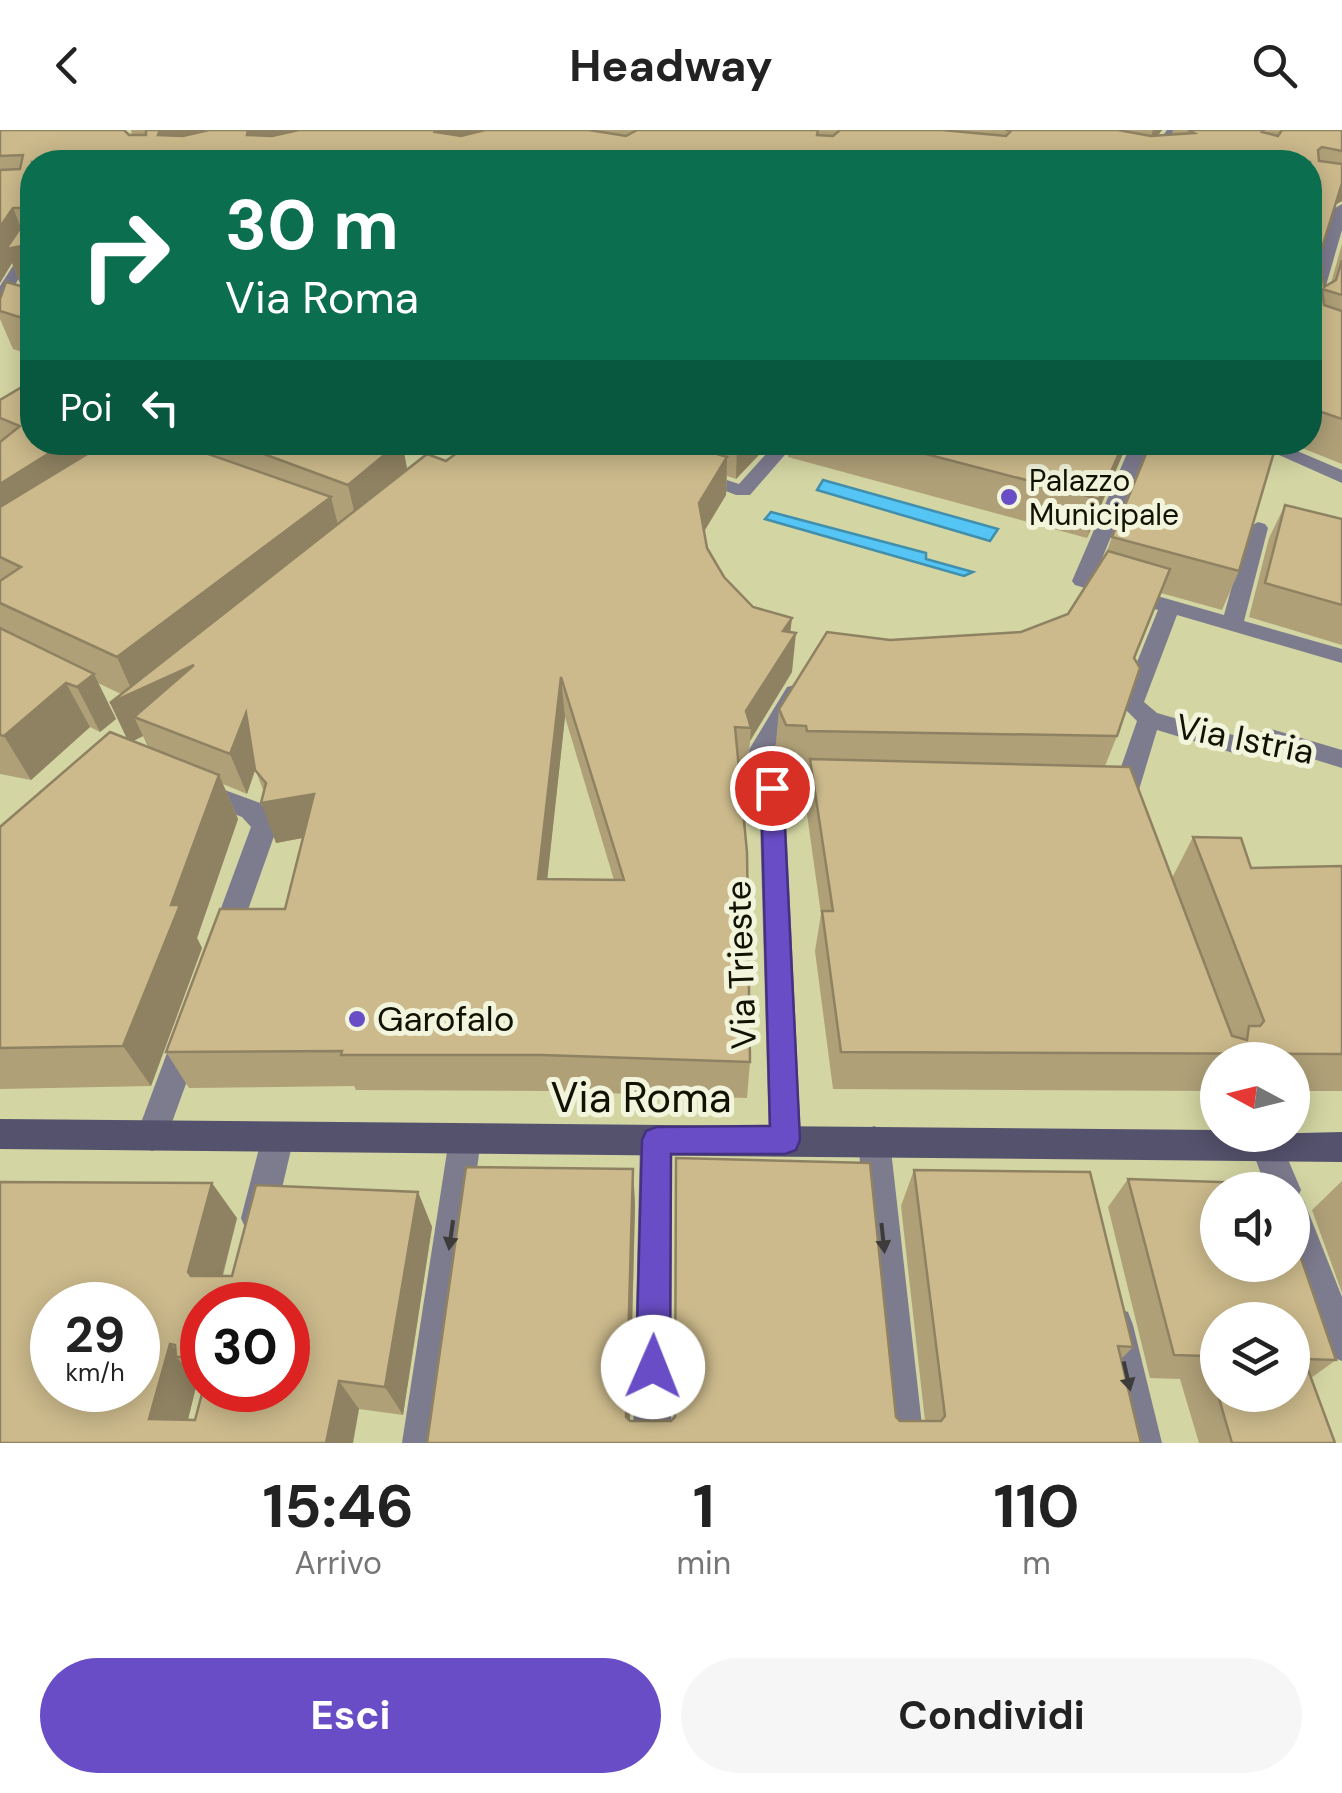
<!DOCTYPE html>
<html lang="it">
<head>
<meta charset="utf-8">
<style>
	body { margin:0; font-family:"DM Sans",sans-serif; background:#f6f6f6; color:#222; height:100vh; display:flex; flex-direction:column; font-size:38px; white-space:nowrap }
	* { box-sizing:border-box; margin:0 }
	p { font-size:32px; color:#767676 }
	.icon { flex:none; width:55px; height:55px; fill:none; stroke:currentColor; stroke-width:2; stroke-linecap:round; stroke-linejoin:round }
	.map { position:relative; height:1313px; overflow:hidden }
	.sheet { display:flex; flex-direction:column; background:#fff; flex:1 }
	.sheet>* { flex:none }
	.top-card { position:absolute; left:20px; top:20px; width:1302px; height:305px; border-radius:40px; box-shadow:0 5px 25px #0003; background:#0b6e4f; color:#fff; overflow:hidden }
	.needle { width:65px; rotate:277deg }
	.buttons { position:absolute; left:1200px; top:912px; display:grid; gap:20px }
	.buttons a { display:grid; place-items:center; width:110px; height:110px; border-radius:50%; background:#fff; box-shadow:0 5px 25px #0003; font-size:50px }
	.speed { position:absolute; left:30px; top:1152px; display:flex; gap:20px; font-size:50px; font-weight:700; text-align:center }
	.speed>* { display:grid; place-content:center; width:130px; height:130px; border-radius:50%; background:#fff; box-shadow:0 5px 25px #0003; line-height:1 }
	.speed small { font-size:25px; font-weight:400 }
	.speed .limit { border:15px solid #d22; background:#fff; color:#111 }
	.pin { position:absolute; display:grid; place-items:center; width:85px; height:85px; color:#fff; margin:-42px; border:5px solid #fff; border-radius:50%; box-shadow:0 2px 10px #0007 }
	.me { position:absolute; width:110px; margin:-55px; rotate:1deg; stroke-linejoin:round; filter:drop-shadow(0 0 8px #0008) }
	.turn { display:flex; align-items:center; gap:35px; height:210px; padding:0 40px; font-size:45px }
	.turn .icon { width:130px; height:130px; stroke-width:2.5 }
	.turn b { display:block; font-size:70px; line-height:85px }
	.then { display:flex; align-items:center; height:95px; padding:0 40px; background:#0003; gap:20px; font-size:38px }
	.eta { display:flex; justify-content:space-evenly; align-items:center; height:170px; text-align:center }
	.eta b { font-size:60px; font-weight:700; line-height:70px }
	.cta { display:flex; gap:20px; margin-top:auto; padding:20px 40px }
	.cta a { flex:1; height:115px; border-radius:60px; background:#694dc6; color:#fff; font-size:40px; font-weight:700; line-height:115px; text-align:center }
	.cta a+a { background:#f6f6f6; color:#222 }
	header { display:flex; justify-content:space-between; align-items:center; height:130px; padding:0 40px; background:#fff; font-size:45px; font-weight:700 }
	.map>svg:first-child { display:block }
	.water { fill:#55c5f5; stroke:#418fac; stroke-width:2.5 }
	.lines { fill:none; stroke-linecap:round; stroke-linejoin:round }
	.street { fill:#7d7b8e; fill-rule:evenodd }
	.secondary { fill:#55526e; fill-rule:evenodd }
	.wall { fill:#afa078; fill-rule:evenodd }
	.shaded-wall { fill:#8f8262 }
	.building { fill:#ccba8c; stroke:#8f8262; stroke-width:2.5; fill-rule:evenodd }
	.oneway { fill:#3d3c3a }
	.route { fill:#694dc6; stroke:#443281; stroke-width:2.5 }
	.poi-dot { fill:#694dc6; stroke:#f2f4db; stroke-width:4 }
	.labels { text-anchor:middle; dominant-baseline:central; stroke-width:10; stroke-linejoin:round; paint-order:stroke }
	.far-poi-label { font-size:30px; fill:#121202; stroke:#f2f4db; text-anchor:start }
	.street-label { font-size:35px; fill:#121202; stroke:#f2f4db }
	.poi-label { font-size:35px; fill:#121202; stroke:#f2f4db; text-anchor:start }
	.near-street-label { font-size:42px; fill:#121202; stroke:#f2f4db }
</style>
</head>
<body>
<header><svg class="icon" aria-label="back" viewBox="0 0 24 24"><path d="M15 5l-7 7 7 7"/></svg>Headway<svg class="icon" aria-label="search" viewBox="0 0 24 24"><circle cx="10" cy="10" r="6"/><path d="M15 15l6 6"/></svg></header>
<div class="map">
<svg width="1342" height="1313" viewBox="0 0 1342 1313">
	<rect width="100%" height="100%" fill="#d3d5a3"/>
	<!-- water -->
	<g class="water">
		<polygon points="823,350 998,399 990,411 817,360"/>
		<polygon points="771,382 926,423 926,429 973,442 964,446 765,389"/>
	</g>
	<g class="lines">
		<!-- street -->
		<g class="street">
			<polygon points="1167,0 1179,0 1155,32 1143,32"/>
			<polygon points="1342,74 1342,100 1318,183 1310,188 1310,159 1335,78"/>
			<polygon points="32,113 32,127 5,171 0,172 0,156 27,114"/>
			<polygon points="777,312 796,312 750,365 736,365 687,346 696,340 739,354"/>
			<polygon points="1132,312 1150,312 1094,448 1224,485 1248,398 1258,392 1265,394 1268,398 1244,491 1342,519 1342,533 1177,485 1144,572 1157,583 1240,607 1271,599 1342,620 1342,638 1271,616 1240,625 1157,600 1138,663 1142,673 1138,680 1120,680 1112,663 1137,591 1120,574 1158,480 1075,455 1072,451"/>
			<polygon points="1250,312 1276,312 1342,340 1342,353"/>
			<polygon points="795,555 807,563 771,623 781,648 837,650 846,653 850,659 846,665 785,667 801,1010 796,1021 785,1025 774,1021 769,1010 759,657 747,623 787,557"/>
			<polygon points="200,651 260,673 278,695 238,808 234,816 224,820 214,816 210,808 251,697 242,687 191,667 187,660 191,653"/>
			<polygon points="188,894 199,898 203,907 163,1017 152,1021 141,1017 136,1006 173,907 177,898"/>
			<polygon points="278,992 289,996 294,1007 275,1088 270,1100 258,1105 246,1100 241,1088 262,1007 267,996"/>
			<polygon points="465,994 476,998 481,1009 440,1313 402,1313 449,1009 454,998"/>
			<polygon points="656,995 667,999 672,1010 671,1313 633,1313 640,1010 645,999"/>
			<polygon points="874,996 885,1000 890,1011 924,1313 886,1313 858,1011 863,1000"/>
			<polygon points="1258,1005 1278,1006 1301,1060 1297,1068 1304,1071 1342,1167 1342,1231 1329,1226 1292,1130 1292,1060 1267,1060 1251,1017"/>
			<polygon points="1115,1177 1128,1182 1133,1195 1162,1313 1124,1313 1097,1195 1102,1182"/>
		</g>
		<!-- secondary -->
		<polygon class="secondary" points="0,989 1218,1000 1218,1005 1342,1002 1342,1032 0,1019"/>
	</g>
	<!-- wall -->
	<g class="wall">
		<polygon points="0,0 129,5 132,5 131,0 1162,0 1158,5 1172,4 1173,0 1342,0 1342,71 1335,75 1320,124 1324,157 1331,153 1342,114 1342,334 1287,312 1310,312 1310,32 32,32 32,150 20,153 12,133 0,153"/>
		<polygon points="32,159 32,225 13,219 0,189 0,169"/>
		<path d="M0,270L32,312H402L407,340L446,331L471,312H771L736,349L727,346L726,365L704,402L707,418L724,447L753,477L790,502L792,542L750,611L748,638L739,637L750,932L747,968L548,961L356,960L354,956L189,958L166,922L285,779L303,708L276,713L264,662L255,639L247,664L223,654L238,689L197,808L202,818L151,956L0,959V697L127,609L121,564L98,553L116,589L100,602L90,597L31,650L0,644ZM565,587L614,750L547,749ZM143,606L148,617L133,611Z"/>
		<polygon points="789,312 1128,312 1087,408 788,327"/>
		<polygon points="1285,375 1342,389 1342,515 1249,487 1269,408"/>
		<polygon points="1112,407 1239,441 1222,480 1161,463 1134,529 1117,606 1105,636 1172,748 1193,707 1251,738 1342,736 1342,961 1292,961 1292,930 1218,930 1218,961 833,959 815,821 821,784 805,670 808,645 802,645 801,641 782,640 775,623 779,579 890,510 1021,502 1068,484 1107,421"/>
		<polygon points="633,1039 635,1075 630,1290 896,1287 900,1291 925,1291 901,1076 914,1040 1133,1217 1121,1229 1141,1313 427,1313"/>
		<polygon points="1128,1049 1336,1230 1311,1248 1335,1313 1199,1313 1180,1249 1150,1248 1108,1077"/>
		<polygon points="1342,1051 1342,1163 1312,1080"/>
		<path d="M418,1062L432,1097L403,1285L359,1279L0,1313L237,1088L223,1146H232ZM202,1175L288,1260L195,1290H188L198,1249L202,1253Z"/>
	</g>
	<!-- shaded-wall -->
	<g class="shaded-wall">
		<polygon points="160,0 386,0 168,32 158,5"/>
		<polygon points="387,0 533,0 512,11"/>
		<polygon points="1153,0 1162,0 1147,20"/>
		<polygon points="1342,51 1342,71 1331,77"/>
		<polygon points="13,78 26,110 32,114 32,150 20,153 12,133 0,153 0,97"/>
		<polygon points="67,312 116,312 0,412 0,354"/>
		<polygon points="400,312 402,312 410,354 358,398 348,355"/>
		<polygon points="737,312 771,312 736,349"/>
		<polygon points="1124,312 1128,312 1087,408 1099,369"/>
		<polygon points="727,327 726,365 698,411 699,373"/>
		<polygon points="331,367 342,411 134,587 143,606 129,613 110,573 133,563 117,527"/>
		<polygon points="792,488 789,514 796,503 792,542 750,611 751,598 746,581 783,501"/>
		<polygon points="94,544 116,589 100,602 77,557"/>
		<polygon points="561,547 565,587 543,788 538,749"/>
		<polygon points="66,553 90,597 31,650 4,606"/>
		<polygon points="246,583 261,623 247,664 230,624"/>
		<polygon points="219,645 238,689 197,808 202,818 151,956 123,916 171,775"/>
		<polygon points="314,664 328,703 276,713 261,673"/>
		<polygon points="633,1039 635,1075 629,1313 626,1287"/>
		<polygon points="212,1053 237,1088 215,1174 188,1142"/>
		<polygon points="418,1062 432,1097 403,1285 385,1257"/>
		<polygon points="170,1214 183,1227 176,1227 198,1249 182,1313 149,1289"/>
		<polygon points="339,1251 359,1279 353,1313 326,1313"/>
	</g>
	<!-- building -->
	<g class="building">
		<polygon points="0,0 124,0 129,5 146,5 146,0 160,0 158,5 183,6 209,0 248,0 247,5 272,6 299,0 437,0 435,2 461,6 485,0 589,0 626,6 637,0 818,0 817,5 833,6 840,0 942,0 1006,6 1010,2 1007,0 1118,0 1151,6 1194,3 1188,0 1264,0 1262,2 1278,6 1282,0 1342,0 1342,21 1322,17 1318,20 1319,31 1342,34 1342,53 1320,124 1324,157 1336,150 1342,130 1342,165 1322,159 1324,175 1342,181 1342,289 1310,278 1310,32 32,32 32,114 6,119 23,94 21,78 13,78 0,97 0,40 20,39 23,25 0,26"/>
		<polygon points="6,152 32,159 32,191 0,181 0,169"/>
		<polygon points="22,257 32,261 32,312 67,312 0,354 0,312 20,296 0,288 0,270"/>
		<polygon points="107,312 174,312 331,367 117,527 0,473 0,451 21,437 0,427 0,377"/>
		<polygon points="231,312 400,312 348,355"/>
		<path d="M471,312H679L727,327L699,373L707,418L724,447L753,477L792,488L783,501L796,503L746,581L751,598L735,597L747,722L750,932L542,925H341L342,921L166,922L220,779H285L314,664L261,673L266,653L255,640L246,583L230,624L134,587L194,535L110,573L427,324L446,331ZM561,547L624,750L538,749Z"/>
		<polygon points="880,312 1124,312 1099,369"/>
		<polygon points="1151,312 1277,312 1239,441 1112,407"/>
		<polygon points="1285,375 1342,389 1342,475 1265,453"/>
		<polygon points="1108,421 1170,439 1134,528 1140,538 1117,606 807,601 806,596 786,595 779,579 827,502 890,510 1021,502 1068,484"/>
		<polygon points="0,498 94,544 77,557 66,553 4,606 0,605"/>
		<polygon points="110,602 219,645 171,775 180,775 123,916 0,918 0,697"/>
		<polygon points="810,629 1130,637 1232,906 1247,910 1249,896 1260,896 1264,891 1193,707 1241,708 1251,738 1342,736 1342,924 841,922 822,781 833,781"/>
		<polygon points="676,1028 870,1033 896,1287 900,1291 941,1291 945,1286 914,1040 1090,1042 1133,1217 1118,1216 1141,1313 427,1313 466,1037 633,1039 626,1287 630,1291 671,1291 675,1287"/>
		<polygon points="1128,1049 1276,1054 1278,1060 1218,1060 1218,1135 1292,1135 1292,1102 1336,1230 1304,1229 1335,1313 1232,1313 1218,1265 1292,1265 1292,1190 1218,1190 1218,1265 1205,1226 1174,1225"/>
		<path d="M0,1052L212,1053L188,1142L191,1146H232L256,1055L418,1062L385,1257L339,1251L326,1313H0ZM52,1175H138V1260H52ZM202,1175H288V1260H203L195,1290L149,1289L170,1214L175,1215L176,1227H202Z"/>
	</g>
	<!-- one-way arrows -->
	<defs><path id="oneway-solid" d="M-6-.8H1V-3.2L6.5 0L1 3.2V.8H-6Z" transform="scale(2.5)"/></defs>
	<g class="oneway">
		<use href="#oneway-solid" transform="translate(451 1105) rotate(98)"/>
		<use href="#oneway-solid" transform="translate(883 1108) rotate(84)"/>
		<use href="#oneway-solid" transform="translate(1127 1246) rotate(77)"/>
	</g>
	<!-- route -->
	<polygon class="route" points="772,649 783,658 800,1010 796,1020 785,1024 671,1024 670,1237 665,1249 653,1254 641,1249 636,1237 642,1010 646,1001 656,997 770,996 761,658"/>
	<!-- markers -->
	<g class="poi-dot">
		<circle cx="1009" cy="367" r="10"/>
		<circle cx="357" cy="889" r="10"/>
	</g>
	<g class="labels">
		<!-- far-poi labels -->
		<g class="far-poi-label">
			<text x="1029" y="350">Palazzo<tspan x="1029" dy="34">Municipale</tspan></text>
		</g>
		<!-- street labels -->
		<g class="street-label">
			<text transform="translate(1245 609) rotate(11)">Via Istria</text>
			<text transform="translate(741 835) rotate(-92)">Via Trieste</text>
		</g>
		<!-- poi labels -->
		<g class="poi-label">
			<text x="377" y="889">Garofalo</text>
		</g>
		<!-- near-street labels -->
		<g class="near-street-label">
			<text x="641" y="967">Via Roma</text>
		</g>
	</g>
</svg>
<div class="buttons">
<a><svg class="needle" viewBox="-14 -14 28 28"><path d="M0-13l5 13h-10z" fill="#e53935"/><path d="M0 13l5-13h-10z" fill="#767676"/></svg></a>
<a><svg class="icon" aria-label="sound" viewBox="0 0 24 24"><path d="M4 9h4l5-4v14l-5-4H4zM17 9q2 3 0 6"/></svg></a>
<a><svg class="icon" aria-label="layers" viewBox="0 0 24 24"><path d="M12 4l9 5-9 5-9-5zM3 14l9 5 9-5"/></svg></a>
</div>
<div class="speed"><div>29<small>km/h</small></div><div class="limit">30</div></div>
<div class="pin" style="left:772px;top:658px;background:#d93025"><svg class="icon" aria-label="arrive" viewBox="0 0 24 24"><path d="M6 21V4h12l-3 4 3 4H6"/></svg></div>
<svg class="me" style="left:653px;top:1237px" viewBox="-20 -20 40 40"><circle r="19" fill="#fff"/><path d="M0-13L10 11 0 6-10 11z" fill="#694dc6"/></svg>
<div class="top-card">
<div class="turn"><svg class="icon" aria-label="right" viewBox="0 0 24 24"><path d="M7 20v-9h11M14 6l5 5-5 5"/></svg><div><b>30 m</b>Via Roma</div></div>
<div class="then">Poi<svg class="icon" aria-label="left" viewBox="0 0 24 24"><path d="M17 20v-9H6M10 6l-5 5 5 5"/></svg></div>
</div>
</div>
<section class="sheet">
<div class="eta">
<div><b>15:46</b><p>Arrivo</p></div>
<div><b>1</b><p>min</p></div>
<div><b>110</b><p>m</p></div>
</div>
<div class="cta"><a>Esci</a><a>Condividi</a></div>
</section>
</body>
</html>
